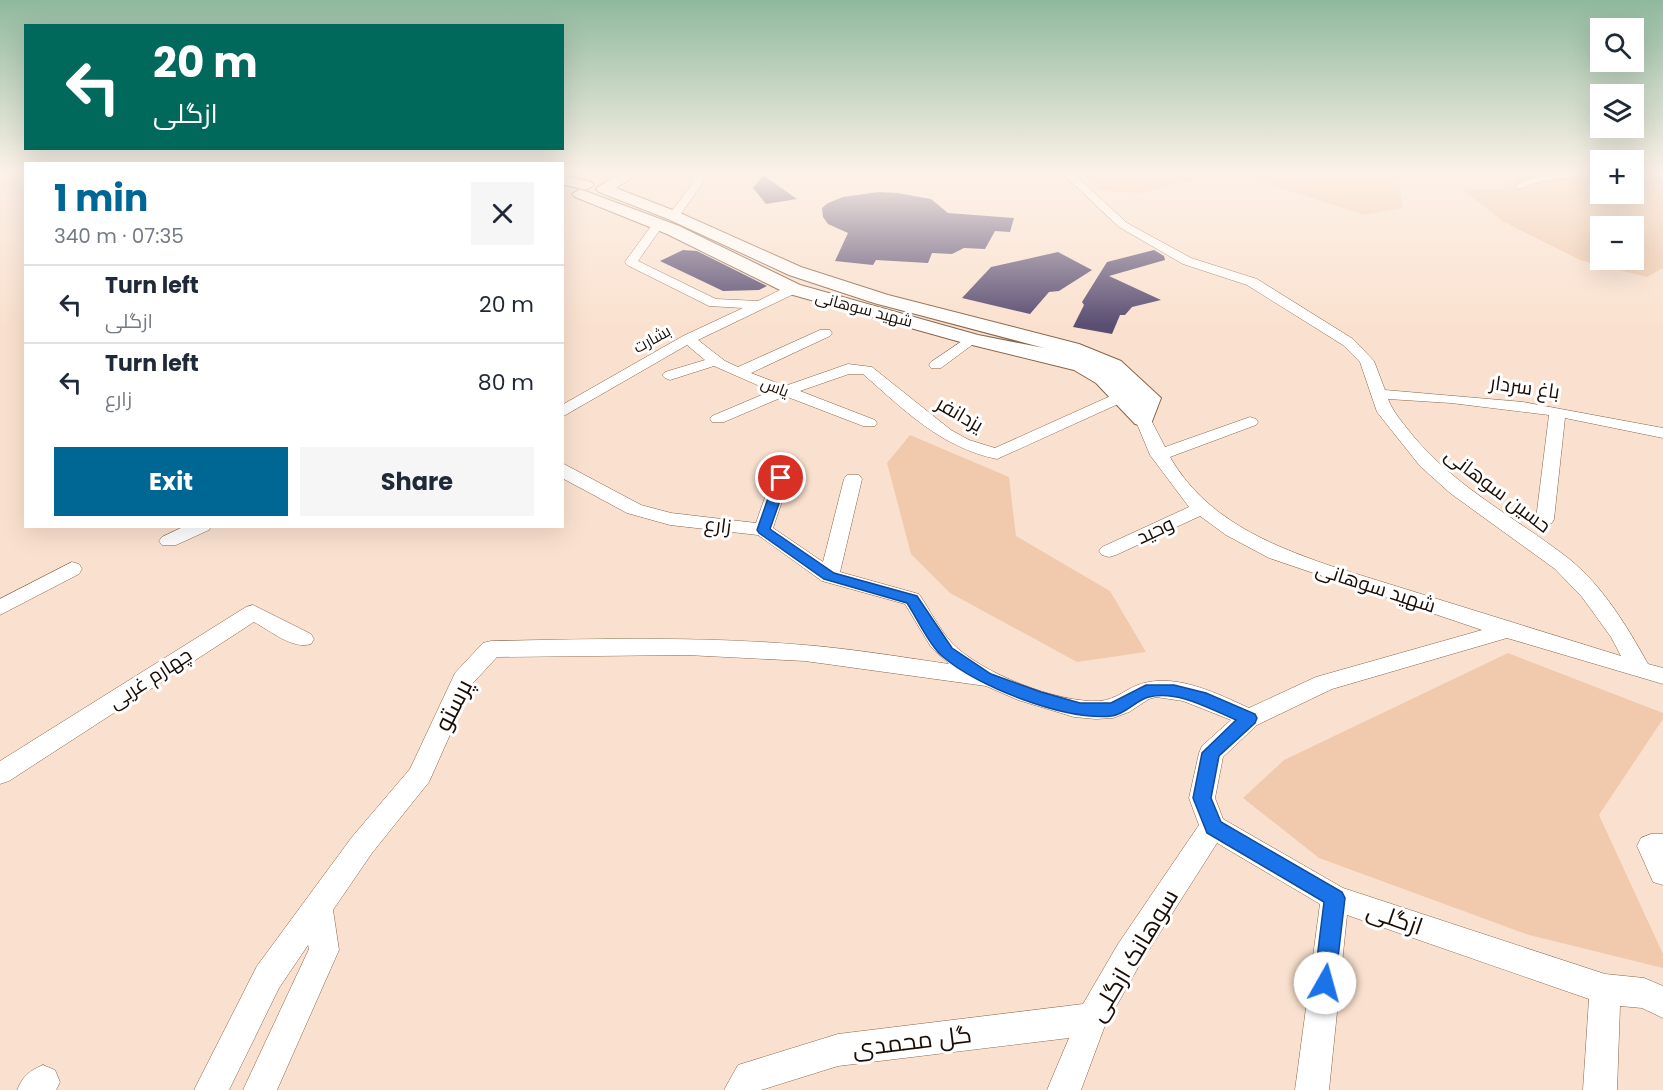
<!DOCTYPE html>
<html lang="en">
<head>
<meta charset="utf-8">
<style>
	body { margin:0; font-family:Poppins,Cairo,sans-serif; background:#f6f6f7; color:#1f2937; height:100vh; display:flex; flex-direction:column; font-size:22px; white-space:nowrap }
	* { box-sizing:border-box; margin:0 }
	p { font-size:20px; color:#747a83 }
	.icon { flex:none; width:33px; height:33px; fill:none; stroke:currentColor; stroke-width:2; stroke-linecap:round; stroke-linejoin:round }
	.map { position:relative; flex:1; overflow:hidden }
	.sheet { position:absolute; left:24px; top:162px; width:540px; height:366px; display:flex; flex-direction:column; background:#fff; border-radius:0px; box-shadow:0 6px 24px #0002 }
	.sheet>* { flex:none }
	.hud { position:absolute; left:24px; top:24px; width:540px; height:126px; border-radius:0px; box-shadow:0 6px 24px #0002; background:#00695c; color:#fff; overflow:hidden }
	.fabs { position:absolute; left:1590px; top:18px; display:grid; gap:12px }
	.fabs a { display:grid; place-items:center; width:54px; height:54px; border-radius:0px; background:#fff; box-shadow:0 6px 24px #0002; font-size:30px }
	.pin { position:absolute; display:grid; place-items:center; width:51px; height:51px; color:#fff; margin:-26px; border:3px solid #fff; border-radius:50%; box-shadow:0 2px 6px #0007 }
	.me { position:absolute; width:66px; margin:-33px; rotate:7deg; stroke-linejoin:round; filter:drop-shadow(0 0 4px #0008) }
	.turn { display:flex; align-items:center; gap:21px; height:126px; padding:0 30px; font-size:27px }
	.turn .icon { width:78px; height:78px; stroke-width:2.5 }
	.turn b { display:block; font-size:42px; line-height:51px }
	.round { display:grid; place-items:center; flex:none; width:63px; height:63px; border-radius:0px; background:#f6f6f7 }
	.head { display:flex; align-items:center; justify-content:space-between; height:102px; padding:0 30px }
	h1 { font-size:36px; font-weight:700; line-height:45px; color:#006694 }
	.action { display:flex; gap:12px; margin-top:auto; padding:12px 30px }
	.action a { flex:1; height:69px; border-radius:0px; background:#006694; color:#fff; font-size:24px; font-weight:700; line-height:69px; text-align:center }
	.action a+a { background:#f6f6f7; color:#1f2937 }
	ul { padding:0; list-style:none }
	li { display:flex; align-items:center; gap:18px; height:78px; padding:0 30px; border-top:2px solid #e0e1e3 }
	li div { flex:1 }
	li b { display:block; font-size:22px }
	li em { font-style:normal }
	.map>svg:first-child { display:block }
	.green { fill:#f1caad; fill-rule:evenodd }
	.building { fill:#594d72 }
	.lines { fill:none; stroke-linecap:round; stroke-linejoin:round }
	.minor-casing { stroke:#896549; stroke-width:1 }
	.secondary-casing { stroke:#896549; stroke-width:2 }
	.minor { fill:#fff; fill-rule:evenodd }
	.secondary { fill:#fff; fill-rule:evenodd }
	.route { fill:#1a73e8; stroke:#114b97; stroke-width:1.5 }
	.labels { text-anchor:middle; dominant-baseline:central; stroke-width:6; stroke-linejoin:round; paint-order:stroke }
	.far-street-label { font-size:16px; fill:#1b0d04; stroke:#fff }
	.street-label { font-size:20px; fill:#1b0d04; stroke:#fff }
	.near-street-label { font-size:24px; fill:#1b0d04; stroke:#fff }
</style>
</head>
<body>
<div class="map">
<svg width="1663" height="1090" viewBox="0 0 1663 1090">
	<rect width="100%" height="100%" fill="#fae1cf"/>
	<!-- green -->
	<g class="green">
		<polygon points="1082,173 1224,173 1141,193 1101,191"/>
		<polygon points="1235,173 1431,173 1441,178 1398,179 1403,208 1364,215"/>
		<path d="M1522,173H1600V194H1634V173H1663V268L1647,277L1580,260L1504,222L1460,188L1502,190ZM1600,226H1634V260H1600Z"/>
		<polygon points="910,435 1009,477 1016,536 1110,591 1146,652 1077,662 950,593 911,554 887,463"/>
		<polygon points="1508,653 1663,713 1663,719 1599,815 1663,954 1663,968 1529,935 1319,858 1243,798 1284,760"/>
	</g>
	<!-- building -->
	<g class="building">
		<polygon points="763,175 797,199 766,204 753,188"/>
		<polygon points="878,192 898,193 931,199 948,213 1014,218 1010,232 995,231 985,249 964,248 952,254 932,253 928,263 876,260 873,265 835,261 848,233 828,224 823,217 822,208 828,203 843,197"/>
		<polygon points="683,250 697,251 767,286 759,290 723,291 660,261"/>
		<polygon points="1154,250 1164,256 1165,260 1109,276 1161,300 1132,307 1125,315 1120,315 1112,334 1073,327 1084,305 1082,302 1107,262"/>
		<polygon points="1058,252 1092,270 1059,291 1049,292 1030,314 962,298 991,267"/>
	</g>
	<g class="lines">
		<defs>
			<g id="minor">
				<polygon points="693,173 703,173 702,184 678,218 670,218 668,216 692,184"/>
				<path d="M1062,173H1073L1127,223L1191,258L1257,279L1353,339L1374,361L1385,390L1523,402L1663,428V438L1565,418L1554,519L1552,523H1538L1536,519L1549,415L1451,403L1388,399C1394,414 1404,424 1414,437C1458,489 1515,517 1568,558C1602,585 1627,626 1648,664L1663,668V684L1507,638L1332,689L1257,725L1223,757L1215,798L1223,819L1343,888L1605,974L1644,978L1663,986V1018L1642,1008L1620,1006L1617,1090H1583L1589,999L1347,915L1329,1090H1295L1320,904L1217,843L1140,964L1104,1028L1081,1090H1047L1069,1038L838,1066L761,1090H724L738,1065L838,1034L1083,1004L1118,944L1199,825L1189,798L1199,753L1202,746L1231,720L1183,701L1156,697L1149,699L1129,712L1113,718L1096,719L1074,717L1018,700L986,686L805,661L687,655L497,657L473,683L429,782L372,853L333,910L339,950L277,1090H243L309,949L308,945L279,988L229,1090H194L257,966L352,837L410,769L455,673L483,643L491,641C595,639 700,636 805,645C853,649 901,657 949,664L931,647L905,604L822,581L758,535L670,525L627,513L562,478V463L641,505L671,513L756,523L778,460L781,456H793L796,460L773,528L823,562L844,479L847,475H859L862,479L840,572L919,594C930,610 939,629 952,643C981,673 1057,703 1099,701C1117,700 1127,687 1144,683C1179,674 1218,694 1249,708L1316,677L1482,630L1269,558L1226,535L1200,516L1116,555L1109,557L1102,555L1099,551L1102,547L1189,507L1150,455L1135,419L1137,416H1149L1165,447L1250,417L1256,419L1258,422L1256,425L1170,457C1205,518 1267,544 1331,566L1621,656L1611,637L1582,597L1555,569L1450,493L1420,466L1377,412L1360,362L1343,345L1247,285L1183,264L1119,227Z"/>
				<polygon points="1553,173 1586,173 1581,176 1542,181 1519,189 1514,186 1536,176"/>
				<path d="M658,221L664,224L638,261L716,299L758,301L788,286H798L800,289L798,292L698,340L725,361L738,367L820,330H830L832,333L830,336L751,373L785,386L848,364L872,367L951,430L969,440L995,448L1115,394L1121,392L1129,397L1127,400L997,459C942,448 904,410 863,374H849L800,391L875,420L877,423L875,426H863L785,396L724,422H712L710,419L712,416L771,391L714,366L670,380L665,378L662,375L665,372L705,360L687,345L562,417V405L683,336L743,308L709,306L627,265L625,262L627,259L654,222Z"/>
				<polygon points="971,335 976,336 978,339 976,342 941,368 931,368 929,365 931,362"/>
				<polygon points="185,526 211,526 209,530 176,545 162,545 159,541 162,537"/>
				<polygon points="72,562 79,564 82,569 79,574 0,615 0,599"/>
				<path d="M253,605L311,634L314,639L311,644C293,650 269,630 254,622L9,781L0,784V761L246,607Z"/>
				<polygon points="1651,834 1663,834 1663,885 1653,882 1637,846 1641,838"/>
				<path d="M43,1065L55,1070L60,1082L56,1090H17C23,1076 29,1071 43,1065Z"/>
			</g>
			<g id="secondary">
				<polygon points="621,173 639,173 616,188 680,213 801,267 888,295 1079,344 1121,361 1161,398 1151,424 1143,426 1135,424 1096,383 1074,370 964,343 786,293 667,234 575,197 572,194 580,189 585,191 679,226 800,285 978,335 1044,348 874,303 789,275 668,219 599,192 596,189 599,186"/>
				<polygon points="562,175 591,182 594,185 586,190 562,184"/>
			</g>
		</defs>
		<!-- minor casing -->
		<use href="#minor" class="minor-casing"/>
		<!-- secondary casing -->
		<use href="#secondary" class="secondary-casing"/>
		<!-- minor -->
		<use href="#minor" class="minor"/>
		<!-- secondary -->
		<use href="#secondary" class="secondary"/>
	</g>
	<!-- sky -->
	<linearGradient id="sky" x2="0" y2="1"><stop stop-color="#8fb99c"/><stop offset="0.53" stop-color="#fdf2e9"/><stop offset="1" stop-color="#fdf2e9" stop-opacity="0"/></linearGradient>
	<rect width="1663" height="326" fill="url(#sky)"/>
	<!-- route -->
	<path class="route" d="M781,474L788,478L770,529L834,573L917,596L952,648L991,674L1041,692L1080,703H1111L1146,685H1174L1206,693L1255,714L1257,718L1255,723L1219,756L1211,798L1221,822L1342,892L1345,898L1335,983L1332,991L1325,994L1317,991L1314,983L1324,902L1207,833L1193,798L1202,753L1236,720C1210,709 1178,690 1149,697C1136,700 1126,714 1112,716C1066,721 977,687 942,656C929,645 917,618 907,603L824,579L759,533L757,530L775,478Z"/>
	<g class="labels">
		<!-- far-street labels -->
		<g class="far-street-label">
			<text transform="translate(864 309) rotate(15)">شهید سوهانی</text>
			<text transform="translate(652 339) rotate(-29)">بشارت</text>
			<text transform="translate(775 387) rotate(21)">یاس</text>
		</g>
		<!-- street labels -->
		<g class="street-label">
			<text transform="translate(1525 387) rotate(8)">باغ سردار</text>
			<text transform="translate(960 414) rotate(30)">یزدانفر</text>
			<text transform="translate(1498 490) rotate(37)">حسین سوهانی</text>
			<text transform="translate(718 525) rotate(7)">زارع</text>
			<text transform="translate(1155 530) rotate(-25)">وحید</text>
			<text transform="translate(1376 587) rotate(18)">شهید سوهانی</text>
			<text transform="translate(150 678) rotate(-33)">چهارم غربی</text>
		</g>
		<!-- near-street labels -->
		<g class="near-street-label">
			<text transform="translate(453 705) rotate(-63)">پرستو</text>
			<text transform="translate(1395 918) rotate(19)">ازگلی</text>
			<text transform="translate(1133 955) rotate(-59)">سوهانک ازگلی</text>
			<text transform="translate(912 1041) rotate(-7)">گل محمدی</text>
		</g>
	</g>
</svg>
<div class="fabs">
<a><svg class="icon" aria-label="search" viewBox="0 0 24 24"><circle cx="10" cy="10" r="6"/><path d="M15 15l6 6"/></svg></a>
<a><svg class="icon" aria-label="layers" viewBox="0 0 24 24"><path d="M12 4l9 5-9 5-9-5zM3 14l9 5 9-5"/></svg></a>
<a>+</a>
<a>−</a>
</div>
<div class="pin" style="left:781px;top:478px;background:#d93025"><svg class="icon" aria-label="arrive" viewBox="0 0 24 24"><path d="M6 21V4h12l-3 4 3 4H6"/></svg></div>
<svg class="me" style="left:1325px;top:983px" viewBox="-20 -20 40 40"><circle r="19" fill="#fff"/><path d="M0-13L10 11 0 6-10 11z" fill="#1a73e8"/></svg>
<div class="hud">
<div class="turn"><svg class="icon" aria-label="left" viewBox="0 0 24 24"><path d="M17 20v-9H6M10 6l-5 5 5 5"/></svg><div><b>20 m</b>ازگلی</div></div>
</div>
<section class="sheet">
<div class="head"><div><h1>1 min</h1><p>340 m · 07:35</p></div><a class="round"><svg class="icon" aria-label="close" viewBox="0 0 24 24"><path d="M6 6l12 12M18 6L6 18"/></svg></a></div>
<ul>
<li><svg class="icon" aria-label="left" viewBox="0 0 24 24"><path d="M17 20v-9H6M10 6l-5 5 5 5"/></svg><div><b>Turn left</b><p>ازگلی</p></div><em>20 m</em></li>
<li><svg class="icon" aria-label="left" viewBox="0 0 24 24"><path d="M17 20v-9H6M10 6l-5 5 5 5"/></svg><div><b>Turn left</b><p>زارع</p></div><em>80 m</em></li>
</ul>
<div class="action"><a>Exit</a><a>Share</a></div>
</section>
</div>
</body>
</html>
